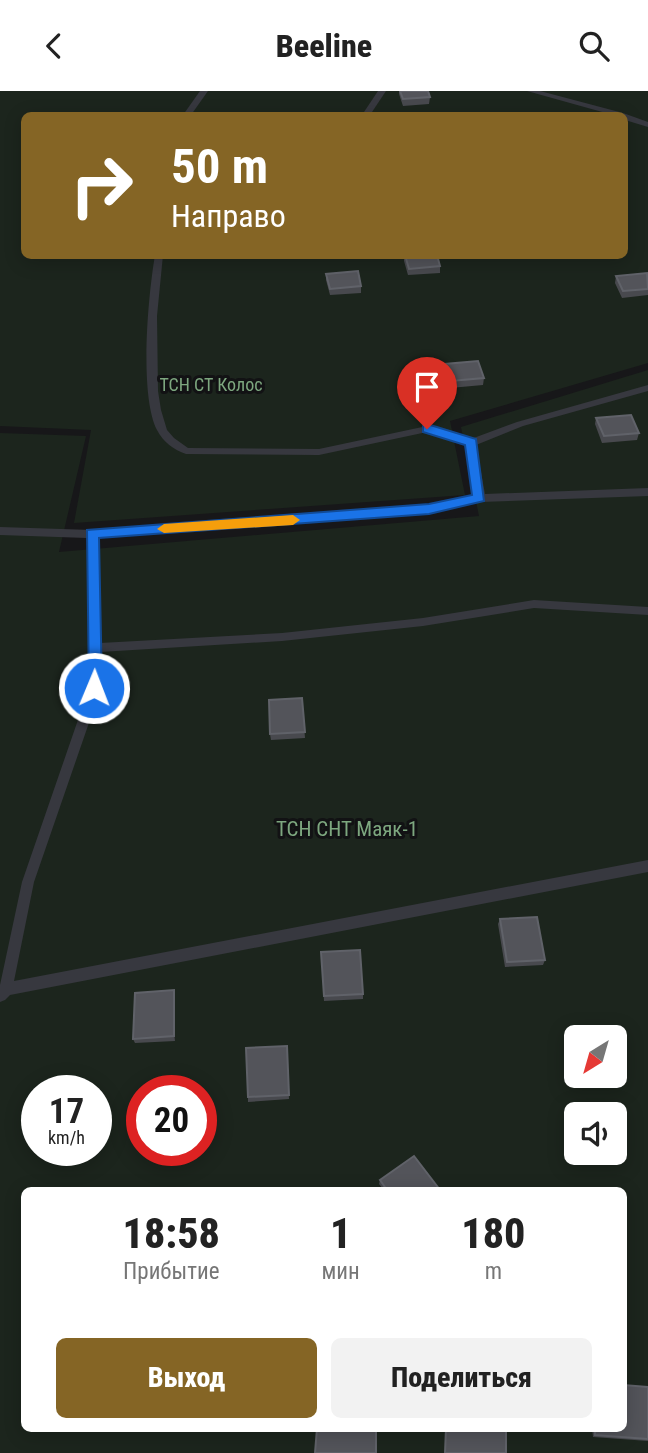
<!DOCTYPE html>
<html lang="ru">
<head>
<meta charset="utf-8">
<style>
	body { margin:0; font-family:"Roboto Condensed",sans-serif; background:#f2f2f2; color:#222; height:100vh; display:flex; flex-direction:column; font-size:26px; white-space:nowrap }
	* { box-sizing:border-box; margin:0 }
	p { font-size:23px; color:#767676 }
	.icon { flex:none; width:38px; height:38px; fill:none; stroke:currentColor; stroke-width:2; stroke-linecap:round; stroke-linejoin:round }
	.map { position:relative; flex:1; overflow:hidden }
	.drawer { position:absolute; left:21px; top:1096px; width:606px; height:245px; display:flex; flex-direction:column; background:#fff; border-radius:10px; box-shadow:0 4px 18px #0003 }
	.drawer>* { flex:none }
	.hud { position:absolute; left:21px; top:21px; width:607px; height:147px; border-radius:10px; box-shadow:0 4px 18px #0003; background:#856525; color:#fff; overflow:hidden }
	.needle { width:46px; rotate:217deg }
	.controls { position:absolute; left:564px; top:934px; display:grid; gap:14px }
	.controls a { display:grid; place-items:center; width:63px; height:63px; border-radius:10px; background:#fff; box-shadow:0 4px 18px #0003; font-size:35px }
	.speed { position:absolute; left:21px; top:984px; display:flex; gap:14px; font-size:35px; font-weight:700; text-align:center }
	.speed>* { display:grid; place-content:center; width:91px; height:91px; border-radius:50%; background:#fff; box-shadow:0 4px 18px #0003; line-height:1 }
	.speed small { font-size:18px; font-weight:400 }
	.speed .limit { border:10px solid #d22; background:#fff; color:#111 }
	.pin { position:absolute; display:grid; place-items:center; width:60px; height:60px; color:#fff; margin:-72px -30px; border-radius:50% 50% 50% 0; rotate:-45deg; box-shadow:0 0 7px #0007 }
	.pin .icon { rotate:45deg }
	.me { position:absolute; width:77px; margin:-38px; rotate:1deg; stroke-linejoin:round; filter:drop-shadow(0 0 5px #0008) }
	.turn { display:flex; align-items:center; gap:24px; height:147px; padding:0 35px; font-size:32px }
	.turn .icon { width:91px; height:91px; stroke-width:2.5 }
	.turn b { display:block; font-size:49px; line-height:60px }
	.eta { display:flex; justify-content:space-evenly; align-items:center; height:119px; text-align:center }
	.eta b { font-size:42px; font-weight:800; line-height:49px }
	.button { display:flex; gap:14px; margin-top:auto; padding:14px 35px }
	.button a { flex:1; height:80px; border-radius:10px; background:#856525; color:#fff; font-size:28px; font-weight:800; line-height:80px; text-align:center }
	.button a+a { background:#f2f2f2; color:#222 }
	header { display:flex; justify-content:space-between; align-items:center; height:91px; padding:0 35px; background:#fff; font-size:32px; font-weight:800 }
	.map>svg:first-child { display:block }
	.green { fill:#1c251d; fill-rule:evenodd }
	.lines { fill:none; stroke-linecap:round; stroke-linejoin:round }
	.lane { fill:#37383f; fill-rule:evenodd }
	.wall { fill:#48494e }
	.shaded-wall { fill:#303134 }
	.building { fill:#53545a; stroke:#606269; stroke-width:2 }
	.route { fill:#1a73e8; stroke:#114b97; stroke-width:2 }
	.slow { fill:#f59e0b }
	.labels { text-anchor:middle; dominant-baseline:central; stroke-width:6; stroke-linejoin:round; paint-order:stroke }
	.far-park-label { font-size:18px; fill:#7da77f; stroke:#121214 }
	.park-label { font-size:21px; fill:#7da77f; stroke:#121214 }
</style>
</head>
<body>
<header><svg class="icon" aria-label="back" viewBox="0 0 24 24"><path d="M15 5l-7 7 7 7"/></svg>Beeline<svg class="icon" aria-label="search" viewBox="0 0 24 24"><circle cx="10" cy="10" r="6"/><path d="M15 15l6 6"/></svg></header>
<div class="map">
<svg width="648" height="1362" viewBox="0 0 648 1362">
	<rect width="100%" height="100%" fill="#171719"/>
	<!-- green -->
	<g class="green">
		<path d="M0,0H648V272L450,330L465,404L74,432L91,339L0,335ZM24,24H625V164H24Z"/>
		<path d="M648,279V1362H0V342L86,345L59,461L479,425L461,336ZM576,947H614V985H576ZM37,999H96V1059H37ZM142,999H201V1059H142ZM576,1024H614V1062H576ZM24,1099H623V1337H24Z"/>
	</g>
	<g class="lines">
		<!-- lane -->
		<g class="lane">
			<polygon points="200,0 208,0 191,24 183,24"/>
			<polygon points="378,0 386,0 370,24 362,24"/>
			<polygon points="527,0 540,0 623,22 648,31 648,36 625,29 625,24 613,24"/>
			<path d="M155,164H163L157,225L158,300L161,319L167,339L174,347L188,357L319,358L427,335L471,348L517,331L648,294V300L523,335L476,354L485,403L648,397V405L480,411L429,422L97,446L100,552L282,542L423,527L534,509L648,516V524L534,517L423,535L282,550L100,561L101,597L34,791L14,890L648,769V781L10,904L5,909L0,911V894L22,791L89,597L87,447L0,444V436L92,439L429,414L474,405L466,354L427,341L319,364L186,363C174,359 163,351 157,339C139,303 148,205 155,164Z"/>
		</g>
	</g>
	<!-- wall -->
	<g class="wall">
		<polygon points="399,0 428,0 430,6 429,13 403,15 399,3"/>
		<polygon points="404,164 440,175 440,182 408,184 404,170"/>
		<polygon points="326,183 361,195 361,202 330,204 326,189"/>
		<polygon points="648,184 648,204 622,207 615,192 616,185"/>
		<polygon points="445,273 484,287 483,294 450,297 444,280"/>
		<polygon points="596,327 639,342 637,349 602,352 595,333"/>
		<polygon points="302,607 305,647 271,649 270,643"/>
		<polygon points="500,828 545,869 543,874 505,876 498,833"/>
		<polygon points="321,861 363,903 363,908 324,910"/>
		<polygon points="175,904 175,950 135,952 133,948"/>
		<polygon points="287,955 289,1008 248,1011 248,1006"/>
		<polygon points="380,1089 440,1099 384,1099 379,1093"/>
		<polygon points="648,1296 648,1350 593,1346 592,1337 623,1337"/>
	</g>
	<!-- shaded-wall -->
	<polygon class="shaded-wall" points="174,899 175,904 175,950 174,945"/>
	<!-- building -->
	<g class="building">
		<polygon points="400,0 428,0 430,6 403,8"/>
		<polygon points="405,164 437,164 440,175 409,178"/>
		<polygon points="358,180 361,195 330,198 326,183"/>
		<polygon points="647,182 648,198 623,200 616,185"/>
		<polygon points="478,270 484,287 450,290 445,273"/>
		<polygon points="631,324 639,342 604,345 596,327"/>
		<polygon points="302,607 305,641 270,643 269,609"/>
		<polygon points="537,826 545,869 507,871 500,828"/>
		<polygon points="360,859 363,903 324,905 321,861"/>
		<polygon points="174,899 174,945 133,948 135,902"/>
		<polygon points="287,955 289,1004 248,1006 246,957"/>
		<polygon points="414,1065 440,1099 387,1099 380,1089"/>
		<polygon points="623,1294 648,1296 648,1348 595,1344 595,1337 623,1337"/>
		<polygon points="317,1337 376,1337 376,1362 315,1362"/>
		<polygon points="446,1337 506,1337 506,1362 445,1362"/>
	</g>
	<!-- route -->
	<polygon class="route" points="427,333 476,348 484,410 429,423 99,447 102,597 94,603 89,601 87,439 429,413 472,404 465,354 423,341 423,335"/>
	<!-- slow -->
	<polygon class="slow" points="293,424 300,429 293,434 164,442 157,438 164,433"/>
	<g class="labels">
		<!-- far-park labels -->
		<g class="far-park-label">
			<text x="211" y="293">ТСН СТ Колос</text>
		</g>
		<!-- park labels -->
		<g class="park-label">
			<text x="347" y="738">ТСН СНТ Маяк-1</text>
		</g>
	</g>
</svg>
<div class="controls">
<a><svg class="needle" viewBox="-14 -14 28 28"><path d="M0-13l5 13h-10z" fill="#e53935"/><path d="M0 13l5-13h-10z" fill="#767676"/></svg></a>
<a><svg class="icon" aria-label="sound" viewBox="0 0 24 24"><path d="M4 9h4l5-4v14l-5-4H4zM17 9q2 3 0 6"/></svg></a>
</div>
<div class="speed"><div>17<small>km/h</small></div><div class="limit">20</div></div>
<div class="pin" style="left:427px;top:338px;background:#d93025"><svg class="icon" aria-label="arrive" viewBox="0 0 24 24"><path d="M6 21V4h12l-3 4 3 4H6"/></svg></div>
<svg class="me" style="left:94px;top:597px" viewBox="-20 -20 40 40"><circle r="17" fill="#1a73e8" stroke="#fff" stroke-width="3"/><path d="M0-11L8 9 0 5-8 9z" fill="#fff"/></svg>
<div class="hud">
<div class="turn"><svg class="icon" aria-label="right" viewBox="0 0 24 24"><path d="M7 20v-9h11M14 6l5 5-5 5"/></svg><div><b>50 m</b>Направо</div></div>
</div>
<section class="drawer">
<div class="eta">
<div><b>18:58</b><p>Прибытие</p></div>
<div><b>1</b><p>мин</p></div>
<div><b>180</b><p>m</p></div>
</div>
<div class="button"><a>Выход</a><a>Поделиться</a></div>
</section>
</div>
</body>
</html>
